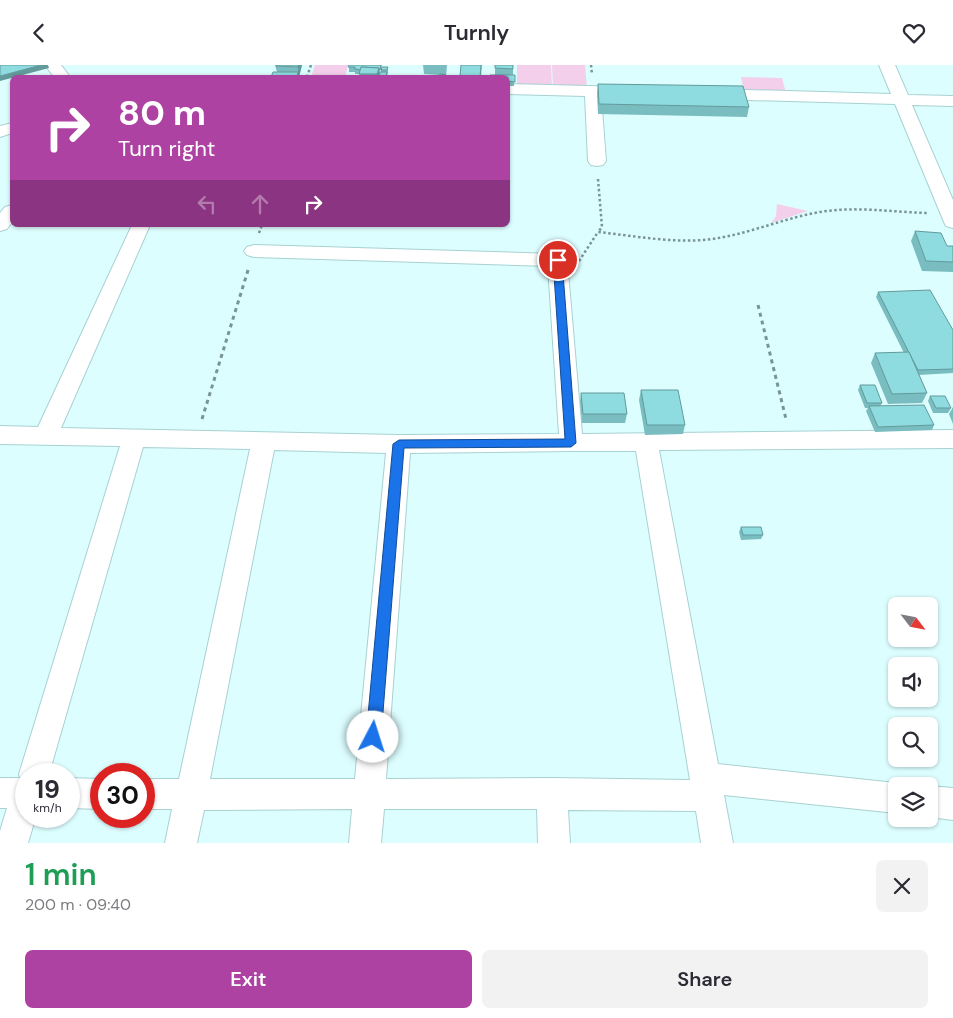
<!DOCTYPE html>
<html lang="en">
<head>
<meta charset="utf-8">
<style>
	body { margin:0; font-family:"DM Sans",sans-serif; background:#f2f2f3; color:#2b2b33; height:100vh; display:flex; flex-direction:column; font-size:19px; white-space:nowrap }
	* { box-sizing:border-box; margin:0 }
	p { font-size:16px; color:#7c7c81 }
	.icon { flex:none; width:28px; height:28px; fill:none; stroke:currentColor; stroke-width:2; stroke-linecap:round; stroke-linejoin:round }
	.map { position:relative; height:778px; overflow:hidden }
	.sheet { display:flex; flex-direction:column; background:#fff; flex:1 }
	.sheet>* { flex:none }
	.guide { position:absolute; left:10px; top:10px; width:500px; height:152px; border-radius:8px; box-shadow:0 1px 4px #0004; background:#ae42a2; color:#fff; overflow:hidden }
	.needle { width:32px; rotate:122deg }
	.buttons { position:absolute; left:888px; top:532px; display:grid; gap:10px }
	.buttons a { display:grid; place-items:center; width:50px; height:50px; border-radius:8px; background:#fff; box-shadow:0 1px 4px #0004; font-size:25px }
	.speed { position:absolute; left:15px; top:698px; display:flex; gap:10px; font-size:25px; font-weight:700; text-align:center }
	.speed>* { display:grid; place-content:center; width:65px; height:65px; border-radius:50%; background:#fff; box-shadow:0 1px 4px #0004; line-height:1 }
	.speed small { font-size:12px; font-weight:400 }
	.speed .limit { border:8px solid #d22; background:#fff; color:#111 }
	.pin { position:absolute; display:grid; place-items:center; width:42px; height:42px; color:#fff; margin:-21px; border:2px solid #fff; border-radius:50%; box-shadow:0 1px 5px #0007 }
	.me { position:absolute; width:55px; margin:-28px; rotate:5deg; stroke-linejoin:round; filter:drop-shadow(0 0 4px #0008) }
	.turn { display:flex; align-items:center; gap:18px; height:105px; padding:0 25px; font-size:22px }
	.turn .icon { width:65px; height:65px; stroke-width:2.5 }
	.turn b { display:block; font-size:35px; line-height:42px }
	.lanes { display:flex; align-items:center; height:48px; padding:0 25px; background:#0003; justify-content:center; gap:25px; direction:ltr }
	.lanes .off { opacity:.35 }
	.round { display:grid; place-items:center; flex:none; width:52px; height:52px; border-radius:8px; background:#f2f2f3 }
	.overview { display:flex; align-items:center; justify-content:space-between; height:85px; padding:0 25px }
	h1 { font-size:30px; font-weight:600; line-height:38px; color:#1e9e55 }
	.primary-button { display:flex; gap:10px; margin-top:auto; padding:10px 25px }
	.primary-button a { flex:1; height:58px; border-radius:8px; background:#ae42a2; color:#fff; font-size:20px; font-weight:600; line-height:58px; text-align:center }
	.primary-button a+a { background:#f2f2f3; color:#2b2b33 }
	header { display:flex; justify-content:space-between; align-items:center; height:65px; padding:0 25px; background:#fff; font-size:22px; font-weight:600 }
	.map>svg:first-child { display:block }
	.green { fill:#f3cfec }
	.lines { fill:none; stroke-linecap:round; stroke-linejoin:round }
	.street-casing { stroke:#a8d1d2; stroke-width:2 }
	.path-far1 { stroke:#7a9494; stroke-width:2.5; stroke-dasharray:2.5 2.5; stroke-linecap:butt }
	.path { stroke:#7a9494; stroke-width:3; stroke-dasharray:4 4; stroke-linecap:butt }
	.street { fill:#fff; fill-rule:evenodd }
	.wall { fill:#7abdc0 }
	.shaded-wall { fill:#639a9c }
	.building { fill:#8edcdf; stroke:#639a9c }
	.route { fill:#1a73e8; stroke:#114b97 }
</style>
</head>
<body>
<header><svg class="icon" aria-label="back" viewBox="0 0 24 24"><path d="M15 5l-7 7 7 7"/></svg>Turnly<svg class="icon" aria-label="heart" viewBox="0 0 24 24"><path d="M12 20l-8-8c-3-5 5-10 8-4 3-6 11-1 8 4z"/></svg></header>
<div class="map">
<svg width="953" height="778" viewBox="0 0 953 778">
	<rect width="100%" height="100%" fill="#ddfeff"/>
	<!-- green -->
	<g class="green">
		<polygon points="315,0 348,0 345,12 311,12"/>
		<polygon points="517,0 551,0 552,22 517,22"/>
		<polygon points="552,0 585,0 587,23 553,23"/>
		<polygon points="741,12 782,13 786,28 744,26"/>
		<polygon points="777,139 808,146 771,158 776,151"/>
	</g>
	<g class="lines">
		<defs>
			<g id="street">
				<polygon points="45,0 61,0 70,12 54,12"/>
				<polygon points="879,0 895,0 908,30 953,31 953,41 912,40 953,135 953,163 946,161 944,157 895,39 714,34 708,32 706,29 708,26 714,24 891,29"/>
				<polygon points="508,19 628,22 634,24 636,27 634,30 601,31 606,96 603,100 597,101 591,100 588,96 585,31 508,29"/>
				<polygon points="12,58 12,68 0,72 0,61"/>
				<polygon points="12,140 12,157 7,164 0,166 0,148 5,142"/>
				<path d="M132,160H150L61,363L399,370L559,369L548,201L254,192L247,190L244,186L247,182L254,180L557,189L564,191L567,195L582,369L953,365V383L659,385L718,699L896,718L905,721H896V748L724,730L733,778H701L696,746L568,745L570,778H538L537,744H384L381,778H349L352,744L204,745L197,778H165L172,744H144V714H179L250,384L143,382L49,709H26V751H36L28,778H0V766L7,743H0V713H20L19,709L120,381L0,379V361L38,362ZM274,385L386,388L355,714H210ZM573,386H636L690,715L552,713L386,714L410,388Z"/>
				<polygon points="69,713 101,714 101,744 69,743"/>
				<polygon points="929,721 953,723 953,755 929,752"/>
			</g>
		</defs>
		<!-- street casing -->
		<use href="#street" class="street-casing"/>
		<!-- path-far1 -->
		<g class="path-far1">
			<polyline points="591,0 592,9"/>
			<polyline points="307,12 311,0"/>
			<polyline points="598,114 602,162 598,167"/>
			<polyline points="259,168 262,160"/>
			<path d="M579,196L598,167C636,171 675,179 712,174C749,169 784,153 820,147C854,141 892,147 927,148"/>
		</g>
		<!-- path -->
		<g class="path">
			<polyline points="758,240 786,354"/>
			<polyline points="202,354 249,202"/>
		</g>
		<!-- street -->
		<use href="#street" class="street"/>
	</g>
	<!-- wall -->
	<g class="wall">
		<polygon points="275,0 302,0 299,12 271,12 277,7"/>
		<polygon points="349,0 382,0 380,7 381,7 381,5 388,2 388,7 387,12 360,12 359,9 355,9 355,7 349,7"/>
		<polygon points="423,0 447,0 446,12 439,12 440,10 424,9"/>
		<polygon points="461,0 482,0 481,12 460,12"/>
		<polygon points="495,0 513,0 513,10 515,10 514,21 508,21 508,12 495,10"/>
		<polygon points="598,19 749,42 747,52 598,49 597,28"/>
		<polygon points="915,166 947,181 953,181 953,207 922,206 911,176"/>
		<polygon points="878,227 953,265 953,308 919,310 927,328 922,338 888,339 871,298 875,288 904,288 876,232"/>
		<polygon points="860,320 882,338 880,341 934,360 932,365 875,367 866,346 868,343 865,343 858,325"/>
		<polygon points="641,325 685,360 683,369 645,370 639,335"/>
		<polygon points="581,328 627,349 625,358 582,358 580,337"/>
		<polygon points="930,331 951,343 948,348 933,348 928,336"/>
		<polygon points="953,342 953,359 949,349"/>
		<polygon points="741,462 763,470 761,474 741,475 739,467"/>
	</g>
	<!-- shaded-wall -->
	<g class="shaded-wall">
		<polygon points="41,0 48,0 49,3 0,16 0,11"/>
		<polygon points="298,0 302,0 299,12 297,12 298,7"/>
		<polygon points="379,3 379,12 378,12 377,9"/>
	</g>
	<!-- building -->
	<g class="building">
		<polygon points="0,0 41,0 0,11"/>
		<polygon points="277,0 298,0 298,2 276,1"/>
		<polygon points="349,0 381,0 380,5 379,3 361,2 361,5 355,4 355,2 348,2"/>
		<polygon points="461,0 481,0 480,12 460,11"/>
		<polygon points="495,0 513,0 513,4 495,3"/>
		<polygon points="361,2 379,3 377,9 359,9"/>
		<polygon points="382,2 388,2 387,5 381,5"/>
		<polygon points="273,7 298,7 297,12 271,12"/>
		<polygon points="380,7 387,7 386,12 379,12"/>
		<polygon points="440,9 446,10 445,12 439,12"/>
		<polygon points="490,10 515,10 515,17 508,16 508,12 490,12"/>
		<polygon points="598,19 743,21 749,42 599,39"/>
		<polygon points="915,166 941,168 947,181 953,181 953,197 926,196"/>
		<polygon points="930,225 953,265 953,304 918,305 878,227"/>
		<polygon points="909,287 927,328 892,329 875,288"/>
		<polygon points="860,320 875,320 882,338 867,338"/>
		<polygon points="641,325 678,325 685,360 647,360"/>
		<polygon points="581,328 624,328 627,349 583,349"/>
		<polygon points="930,331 945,331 951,343 936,343"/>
		<polygon points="924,340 934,360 878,362 869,341"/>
		<polygon points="741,462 761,462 763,470 743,470"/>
	</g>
	<!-- route -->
	<polygon class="route" points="558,192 562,195 576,378 571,382 404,383 381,672 378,676 373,678 368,676 366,672 393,379 399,375 565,374 553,195"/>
</svg>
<div class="buttons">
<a><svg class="needle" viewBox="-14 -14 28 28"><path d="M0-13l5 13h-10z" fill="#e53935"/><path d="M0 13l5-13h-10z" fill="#7c7c81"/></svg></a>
<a><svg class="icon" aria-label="sound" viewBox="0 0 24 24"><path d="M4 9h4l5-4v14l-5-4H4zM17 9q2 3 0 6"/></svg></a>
<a><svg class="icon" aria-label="search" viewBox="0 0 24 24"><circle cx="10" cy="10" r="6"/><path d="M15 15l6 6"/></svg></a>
<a><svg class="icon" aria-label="layers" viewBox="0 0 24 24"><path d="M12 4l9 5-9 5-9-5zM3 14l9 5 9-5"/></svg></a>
</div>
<div class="speed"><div>19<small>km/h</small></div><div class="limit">30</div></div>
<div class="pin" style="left:558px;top:195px;background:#d93025"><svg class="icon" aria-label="arrive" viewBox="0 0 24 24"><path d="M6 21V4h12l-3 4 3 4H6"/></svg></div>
<svg class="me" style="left:373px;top:672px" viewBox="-20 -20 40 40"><circle r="19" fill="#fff"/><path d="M0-13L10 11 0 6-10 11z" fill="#1a73e8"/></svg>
<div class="guide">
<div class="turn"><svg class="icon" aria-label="right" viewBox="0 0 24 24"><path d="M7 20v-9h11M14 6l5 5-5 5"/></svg><div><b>80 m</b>Turn right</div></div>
<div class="lanes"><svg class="icon off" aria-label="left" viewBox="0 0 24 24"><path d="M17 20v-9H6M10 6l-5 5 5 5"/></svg><svg class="icon off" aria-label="ahead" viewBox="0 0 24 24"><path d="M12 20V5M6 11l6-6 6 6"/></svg><svg class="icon" aria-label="right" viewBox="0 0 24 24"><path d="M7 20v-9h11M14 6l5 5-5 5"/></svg></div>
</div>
</div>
<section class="sheet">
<div class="overview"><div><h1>1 min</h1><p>200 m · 09:40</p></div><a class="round"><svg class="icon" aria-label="close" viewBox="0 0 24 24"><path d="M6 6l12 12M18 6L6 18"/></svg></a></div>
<div class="primary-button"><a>Exit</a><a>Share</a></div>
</section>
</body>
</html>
